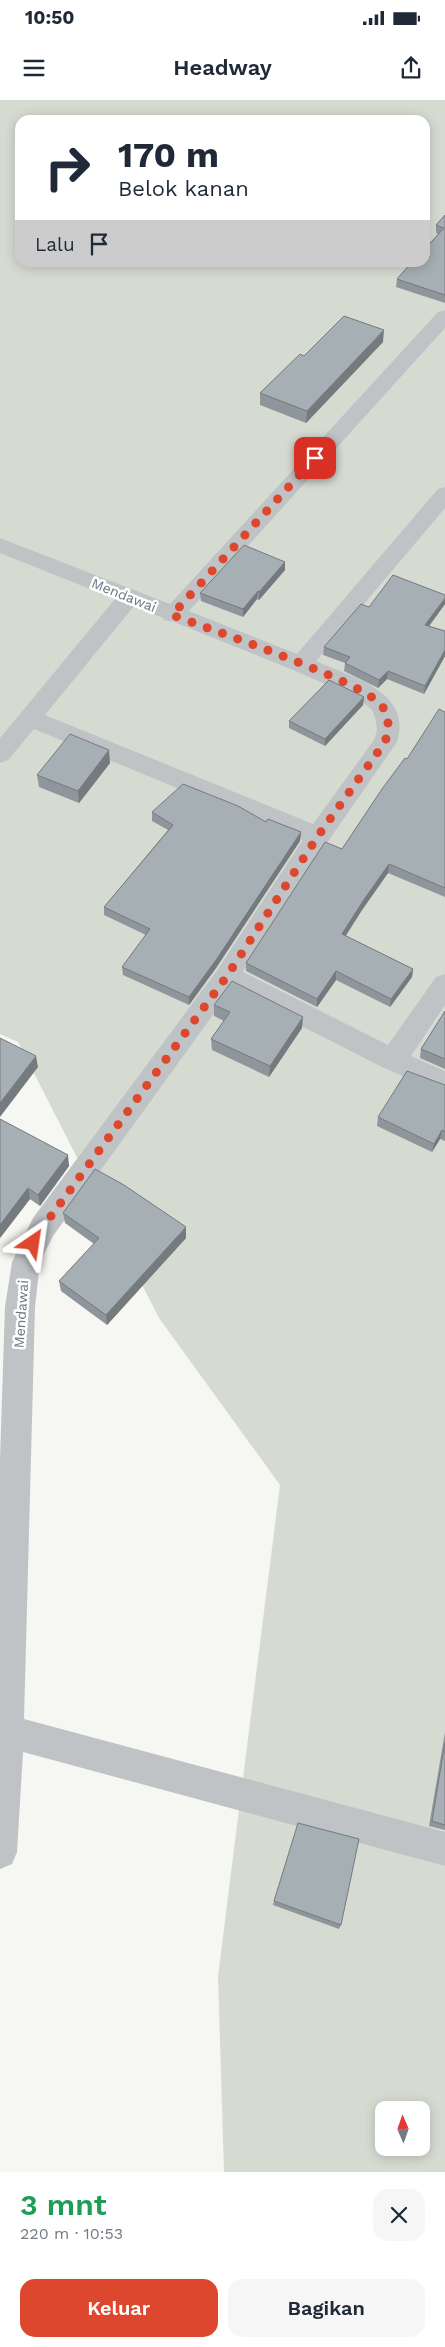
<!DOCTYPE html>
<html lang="id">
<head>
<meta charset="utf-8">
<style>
	body { margin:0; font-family:"Work Sans",sans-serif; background:#f6f6f7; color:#1f2937; height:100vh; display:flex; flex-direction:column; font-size:19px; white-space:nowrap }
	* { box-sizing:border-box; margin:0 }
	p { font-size:16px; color:#747a83 }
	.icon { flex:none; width:28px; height:28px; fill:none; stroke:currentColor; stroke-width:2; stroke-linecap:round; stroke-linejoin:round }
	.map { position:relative; height:2072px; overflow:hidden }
	.details { display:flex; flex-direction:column; background:#fff; flex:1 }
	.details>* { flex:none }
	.top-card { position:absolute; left:15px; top:15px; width:415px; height:152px; border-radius:15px; box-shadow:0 2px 12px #0003; background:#fff; color:#1f2937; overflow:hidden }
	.needle { width:32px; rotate:358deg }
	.controls { position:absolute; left:375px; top:2001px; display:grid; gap:10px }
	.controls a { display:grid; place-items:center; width:55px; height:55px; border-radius:10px; background:#fff; box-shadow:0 2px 12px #0003; font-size:25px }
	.pin { position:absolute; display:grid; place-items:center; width:42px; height:42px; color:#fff; margin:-21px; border-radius:10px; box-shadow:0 2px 8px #0006 }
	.me { position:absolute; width:55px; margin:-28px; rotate:32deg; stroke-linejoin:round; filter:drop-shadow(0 0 4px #0008) }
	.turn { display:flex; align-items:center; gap:18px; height:105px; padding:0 20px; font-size:22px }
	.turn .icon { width:65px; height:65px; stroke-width:2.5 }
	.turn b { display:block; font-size:35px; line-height:42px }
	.then { display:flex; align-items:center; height:48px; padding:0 20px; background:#0003; gap:10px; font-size:19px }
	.round { display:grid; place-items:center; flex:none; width:52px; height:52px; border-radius:15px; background:#f6f6f7 }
	.overview { display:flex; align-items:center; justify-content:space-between; height:85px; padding:0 20px }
	h1 { font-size:30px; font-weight:600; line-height:38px; color:#1e9e55 }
	.action { display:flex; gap:10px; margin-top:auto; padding:10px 20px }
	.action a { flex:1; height:58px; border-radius:15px; background:#dc472d; color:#fff; font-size:20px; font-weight:600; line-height:58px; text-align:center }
	.action a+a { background:#f6f6f7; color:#1f2937 }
	.status { display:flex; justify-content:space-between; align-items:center; height:35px; padding:0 25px; background:#fff; direction:ltr }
	.status svg { height:14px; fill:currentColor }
	header { display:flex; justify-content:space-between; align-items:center; height:65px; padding:0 20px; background:#fff; font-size:22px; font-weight:600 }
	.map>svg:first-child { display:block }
	.green { fill:#d6dbd2; fill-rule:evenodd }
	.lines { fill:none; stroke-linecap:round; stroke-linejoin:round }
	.street { fill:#bfc3c6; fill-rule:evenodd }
	.wall { fill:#8f969b }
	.shaded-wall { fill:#747a7e }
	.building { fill:#a6afb4; stroke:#747a7e }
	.route { stroke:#dc472d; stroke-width:9; stroke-dasharray:0 16.2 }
	.labels { text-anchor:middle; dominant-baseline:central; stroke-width:5; stroke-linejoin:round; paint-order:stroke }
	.street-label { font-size:14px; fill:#667883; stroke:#fff }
</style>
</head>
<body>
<div class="status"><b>10:50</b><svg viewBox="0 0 49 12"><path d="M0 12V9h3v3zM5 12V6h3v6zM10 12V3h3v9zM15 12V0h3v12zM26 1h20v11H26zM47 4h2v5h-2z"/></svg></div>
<header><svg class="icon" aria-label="menu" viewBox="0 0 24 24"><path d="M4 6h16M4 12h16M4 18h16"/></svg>Headway<svg class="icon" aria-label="share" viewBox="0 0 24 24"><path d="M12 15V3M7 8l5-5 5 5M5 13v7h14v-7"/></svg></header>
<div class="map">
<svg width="445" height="2072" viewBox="0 0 445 2072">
	<rect width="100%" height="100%" fill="#f6f6f3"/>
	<!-- green -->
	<path class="green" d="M0,0H445V2072H224L218,1876L280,1385L159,1218L18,942L0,934ZM20,20H425V162H20ZM384,2010H421V2048H384Z"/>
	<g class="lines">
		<!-- street -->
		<path class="street" d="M445,210V228L189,511L297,554L438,389L445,387V408L316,561C351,577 413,591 397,642L327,743L243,872L388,945L436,877L445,874V905L411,956L445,971V994L384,968L231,890L53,1136L40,1162L35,1207L24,1619L445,1732V1766L23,1652L17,1752L12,1764L0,1769V1359L5,1207L12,1162L33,1118L218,869L303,740L34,629L8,660L0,663V638L115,499L0,453V438L170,504L438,212ZM134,506L163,518L164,520L174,522L293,570L359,599L372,610L375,617L377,630L374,640L313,724L45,615Z"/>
	</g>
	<!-- wall -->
	<g class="wall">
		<polygon points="445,115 445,203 396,187 397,179 438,134 436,133 436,125"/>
		<polygon points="383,242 306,323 260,305 260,293 304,256"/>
		<polygon points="285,462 285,470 259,500 257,499 243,517 201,501 200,493"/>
		<polygon points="445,504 429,526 445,531 445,556 424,594 387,579 378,588 344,571 345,563 323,555 324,547 369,507"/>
		<polygon points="364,597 363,605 325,646 289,628 289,621"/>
		<polygon points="445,612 445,797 388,773 362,810 346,836 413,869 412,877 390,907 336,880 317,907 246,871 246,863 342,749 407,659"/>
		<polygon points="110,663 79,703 39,687 37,675"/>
		<polygon points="152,712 266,722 301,732 300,741 216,868 189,905 123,875 122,867 146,835 104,815 104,807 168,730 152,721"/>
		<polygon points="214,905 302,928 269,977 212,950 211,939 224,921 214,916"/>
		<polygon points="445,911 445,969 420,958 421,949"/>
		<polygon points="445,985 445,1041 440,1039 432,1052 377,1026 378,1017"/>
		<polygon points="0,1019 69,1066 40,1106 30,1099 0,1138"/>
		<polygon points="63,1113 186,1138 107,1225 61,1191 59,1181 94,1144 65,1123"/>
		<polygon points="445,1632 445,1730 429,1726"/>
		<polygon points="274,1801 341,1825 339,1829 273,1805"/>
	</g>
	<!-- shaded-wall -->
	<g class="shaded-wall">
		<polygon points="384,230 383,242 306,323 307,311"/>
		<polygon points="285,462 285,470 259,500 259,492"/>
		<polygon points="258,491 257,499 243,517 243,509"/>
		<polygon points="445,498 445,504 424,533 425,525"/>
		<polygon points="445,550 445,556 424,594 425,586"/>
		<polygon points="388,571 387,579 378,588 379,580"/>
		<polygon points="364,597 363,605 325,646 325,639"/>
		<polygon points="109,650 110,663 79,703 78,691"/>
		<polygon points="301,732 300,741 216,868 189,905 189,897"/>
		<polygon points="389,764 388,773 362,810 341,842 342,834 363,801"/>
		<polygon points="413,869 412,877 390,907 391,899"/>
		<polygon points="336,871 336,880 317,907 317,899"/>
		<polygon points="303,917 302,928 269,977 270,966"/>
		<polygon points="36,956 38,967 0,1017 0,1003"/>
		<polygon points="442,1030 440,1039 432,1052 434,1044"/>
		<polygon points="68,1055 69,1066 40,1106 38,1095"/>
		<polygon points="28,1088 30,1099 0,1138 0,1125"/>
		<polygon points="186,1127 186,1138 107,1225 106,1215"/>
	</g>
	<!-- building -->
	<g class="building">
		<polygon points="445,115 445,195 397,179 412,162 425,162 425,149 444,128 436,125"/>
		<polygon points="344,216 384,230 307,311 260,293 300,254 304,256"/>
		<polygon points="244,445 285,462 259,492 258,491 243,509 200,493"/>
		<polygon points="393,475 445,495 445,498 425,525 445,531 445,550 425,586 388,571 379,580 345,563 350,557 324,547 361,504 369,507"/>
		<polygon points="329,580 364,597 325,639 289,621"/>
		<polygon points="439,609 445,612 445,788 389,764 363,801 342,834 413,869 391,899 336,871 317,899 246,863 325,742 342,749 382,689 405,658 407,659"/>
		<polygon points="70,634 109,650 78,691 37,675"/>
		<polygon points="183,684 238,706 266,722 268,719 301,732 216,860 189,897 122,867 150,829 104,807 173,725 152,712"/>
		<polygon points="232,881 303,917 270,966 211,939 230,912 214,905"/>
		<polygon points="445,911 445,959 421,949"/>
		<polygon points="0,938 36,956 0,1003"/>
		<polygon points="407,971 445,985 445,1032 442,1030 434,1044 378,1017"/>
		<polygon points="0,1019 68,1055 38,1095 28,1088 0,1125"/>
		<polygon points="95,1069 124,1085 186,1127 106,1215 59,1181 99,1138 63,1113"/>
		<polygon points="445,1642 445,1725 432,1721"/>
		<polygon points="298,1723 359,1739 341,1825 274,1801"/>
	</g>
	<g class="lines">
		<!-- route -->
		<path class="route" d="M33,1143L43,1127L227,876L318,736L385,642C389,630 390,617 382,606C367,583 207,528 172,515L315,358"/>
	</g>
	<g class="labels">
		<!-- street labels -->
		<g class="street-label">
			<text transform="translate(124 495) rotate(22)">Mendawai</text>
			<text transform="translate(21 1214) rotate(-86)">Mendawai</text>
		</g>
	</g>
</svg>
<div class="controls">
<a><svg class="needle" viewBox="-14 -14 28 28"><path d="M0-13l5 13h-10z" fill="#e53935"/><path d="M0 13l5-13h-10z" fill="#747a83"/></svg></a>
</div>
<div class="pin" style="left:315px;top:358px;background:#d93025"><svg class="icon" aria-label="arrive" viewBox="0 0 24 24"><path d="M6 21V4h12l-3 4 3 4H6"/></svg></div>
<svg class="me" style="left:33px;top:1143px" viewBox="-20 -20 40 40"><path d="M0-17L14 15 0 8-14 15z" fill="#dc472d" stroke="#fff" stroke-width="4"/></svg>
<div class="top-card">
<div class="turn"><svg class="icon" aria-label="right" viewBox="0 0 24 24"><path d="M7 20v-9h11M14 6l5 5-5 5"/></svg><div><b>170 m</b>Belok kanan</div></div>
<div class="then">Lalu<svg class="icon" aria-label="arrive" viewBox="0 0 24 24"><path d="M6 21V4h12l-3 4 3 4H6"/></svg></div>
</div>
</div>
<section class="details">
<div class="overview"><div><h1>3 mnt</h1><p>220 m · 10:53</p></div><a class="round"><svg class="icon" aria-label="close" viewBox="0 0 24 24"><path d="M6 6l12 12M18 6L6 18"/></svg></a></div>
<div class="action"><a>Keluar</a><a>Bagikan</a></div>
</section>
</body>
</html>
